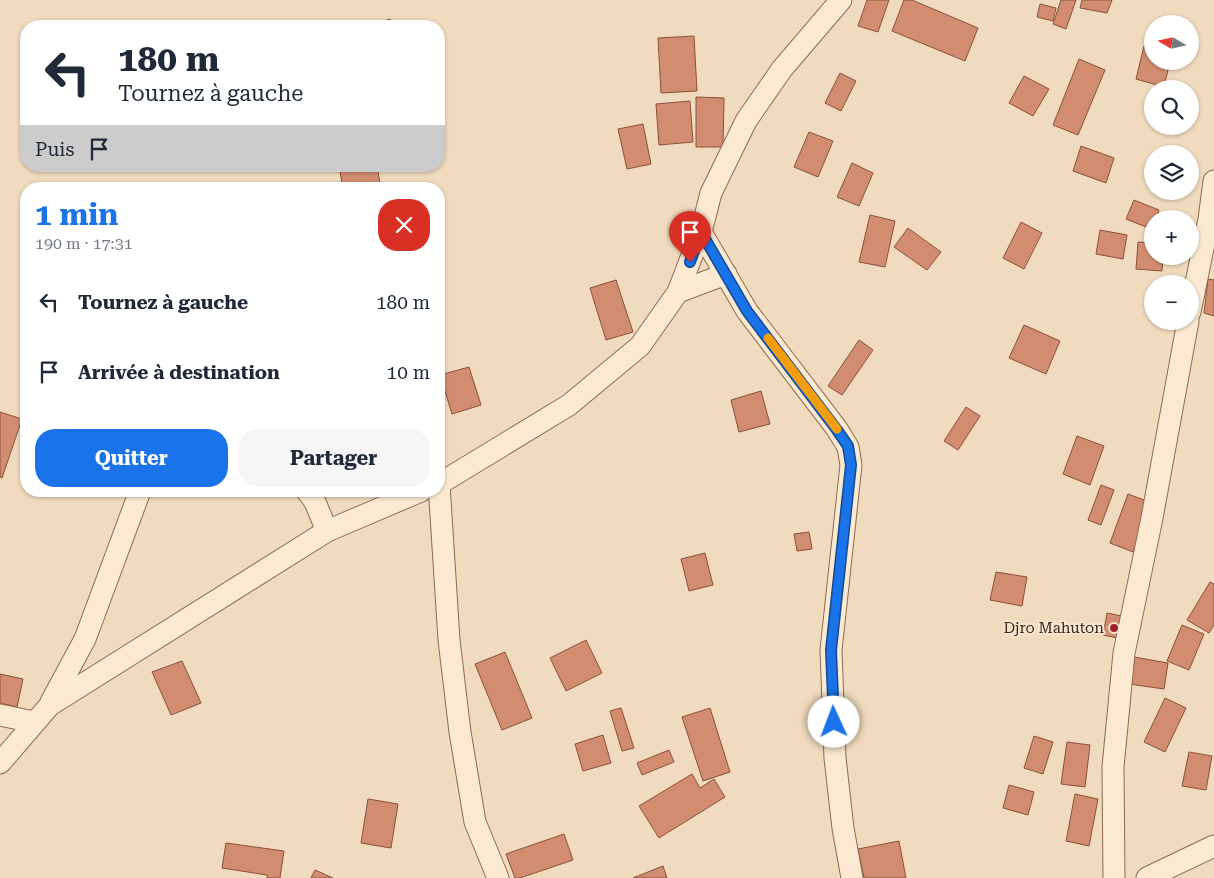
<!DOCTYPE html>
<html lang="fr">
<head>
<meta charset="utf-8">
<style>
	body { margin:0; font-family:"Roboto Serif",serif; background:#f6f6f7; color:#1f2937; height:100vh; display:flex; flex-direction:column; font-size:19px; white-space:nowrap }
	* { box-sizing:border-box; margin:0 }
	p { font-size:16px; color:#747a83 }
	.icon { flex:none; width:28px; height:28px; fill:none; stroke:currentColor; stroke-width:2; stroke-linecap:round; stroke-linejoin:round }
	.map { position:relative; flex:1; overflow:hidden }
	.side { position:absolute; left:20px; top:182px; width:425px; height:315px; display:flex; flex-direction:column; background:#fff; border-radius:20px; box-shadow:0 1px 4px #0004 }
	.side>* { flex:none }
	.guide { position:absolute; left:20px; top:20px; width:425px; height:152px; border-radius:20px; box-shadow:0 1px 4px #0004; background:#fff; color:#1f2937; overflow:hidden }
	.needle { width:32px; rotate:279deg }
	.buttons { position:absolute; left:1144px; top:15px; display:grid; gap:10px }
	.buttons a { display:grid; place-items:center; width:55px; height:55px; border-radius:50%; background:#fff; box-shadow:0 1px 4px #0004; font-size:25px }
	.pin { position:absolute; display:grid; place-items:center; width:42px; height:42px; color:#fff; margin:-51px -21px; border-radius:50% 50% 50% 0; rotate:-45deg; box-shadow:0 0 5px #0007 }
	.pin .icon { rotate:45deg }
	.me { position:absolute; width:55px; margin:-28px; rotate:358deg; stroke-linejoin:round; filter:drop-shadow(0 0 4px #0008) }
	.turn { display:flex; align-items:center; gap:18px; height:105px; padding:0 15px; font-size:22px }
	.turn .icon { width:65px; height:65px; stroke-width:2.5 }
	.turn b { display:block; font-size:35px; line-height:42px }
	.then { display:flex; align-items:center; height:48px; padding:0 15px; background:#0003; gap:10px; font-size:19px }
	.round { display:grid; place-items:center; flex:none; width:52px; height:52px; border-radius:20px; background:#f6f6f7 }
	.head { display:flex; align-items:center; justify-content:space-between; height:85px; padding:0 15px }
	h1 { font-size:30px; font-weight:700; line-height:38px; color:#1a73e8 }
	.primary-button { display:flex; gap:10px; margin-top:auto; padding:10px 15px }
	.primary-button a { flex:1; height:58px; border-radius:20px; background:#1a73e8; color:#fff; font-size:20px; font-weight:700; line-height:58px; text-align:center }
	.primary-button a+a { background:#f6f6f7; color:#1f2937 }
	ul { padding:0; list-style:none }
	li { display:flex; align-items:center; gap:15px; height:70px; padding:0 15px }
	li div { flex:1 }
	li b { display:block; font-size:19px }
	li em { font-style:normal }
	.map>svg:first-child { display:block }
	.building { fill:#d28d71; stroke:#8b5039 }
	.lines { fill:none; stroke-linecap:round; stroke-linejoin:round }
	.street-casing { stroke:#8a6b55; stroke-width:23 }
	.street { stroke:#fbead1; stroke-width:21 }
	.route-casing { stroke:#114b97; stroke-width:12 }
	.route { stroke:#1a73e8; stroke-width:9 }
	.slow { stroke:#f59e0b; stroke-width:9 }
	.poi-dot { fill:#9e2131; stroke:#f8e7ce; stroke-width:2 }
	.labels { text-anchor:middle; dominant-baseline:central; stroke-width:4; stroke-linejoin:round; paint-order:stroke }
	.poi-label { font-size:15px; fill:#39261b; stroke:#f8e7ce; text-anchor:end }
</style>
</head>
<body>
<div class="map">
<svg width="1214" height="878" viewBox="0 0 1214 878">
	<rect width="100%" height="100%" fill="#f1dbbe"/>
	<!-- building -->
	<g class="building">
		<polygon points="867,0 889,0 878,32 858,26"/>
		<polygon points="904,0 912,0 978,28 965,61 892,31"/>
		<polygon points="1061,0 1076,0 1066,29 1053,24"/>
		<polygon points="1082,0 1112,0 1107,13 1080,8"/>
		<polygon points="1040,4 1056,8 1053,21 1037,17"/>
		<polygon points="390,19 392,26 369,26"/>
		<polygon points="694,36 697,91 661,93 658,38"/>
		<polygon points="1144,46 1152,48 1152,61 1170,61 1164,87 1136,79"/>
		<polygon points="1079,59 1105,70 1078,135 1053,125"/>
		<polygon points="840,73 856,81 841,111 825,103"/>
		<polygon points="1024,76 1049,89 1033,116 1009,103"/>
		<polygon points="696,97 724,98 723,147 696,147"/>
		<polygon points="690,101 693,142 659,145 656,104"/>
		<polygon points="643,124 651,164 627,169 618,129"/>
		<polygon points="809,132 833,141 818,177 794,167"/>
		<polygon points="1081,146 1114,158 1106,183 1073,171"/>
		<polygon points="852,163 873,173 859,206 837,197"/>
		<polygon points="339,166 377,166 380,183 343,189"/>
		<polygon points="1134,200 1159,210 1156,219 1152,219 1151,229 1126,219"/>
		<polygon points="870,215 895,221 885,267 859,262"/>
		<polygon points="1021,222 1042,233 1024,269 1003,258"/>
		<polygon points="908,228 941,252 927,270 894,247"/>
		<polygon points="1100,230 1127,235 1123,259 1096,254"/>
		<polygon points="1138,242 1152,243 1152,256 1163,256 1162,271 1136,269"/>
		<polygon points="1208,279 1214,280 1214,316 1204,313"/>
		<polygon points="616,280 633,332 606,340 590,288"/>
		<polygon points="1024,325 1060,341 1046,374 1009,358"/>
		<polygon points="859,340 873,350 842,395 828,386"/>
		<polygon points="469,367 481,405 452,414 440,375"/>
		<polygon points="761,391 770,424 739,432 731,400"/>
		<polygon points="966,407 980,416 958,450 944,441"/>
		<polygon points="0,412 22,419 2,478 0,477"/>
		<polygon points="1077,436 1104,446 1090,485 1063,474"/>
		<polygon points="1101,485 1114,490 1101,525 1088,520"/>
		<polygon points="1128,494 1152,503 1133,552 1110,543"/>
		<polygon points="809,532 812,549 797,551 794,534"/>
		<polygon points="705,553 713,585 689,591 681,559"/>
		<polygon points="996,572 1027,577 1022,606 990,600"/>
		<polygon points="1210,582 1214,584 1214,625 1209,633 1187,620"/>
		<polygon points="1107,613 1127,617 1122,639 1103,635"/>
		<polygon points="1182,625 1204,634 1189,670 1167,661"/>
		<polygon points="586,640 602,673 566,691 550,658"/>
		<polygon points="505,652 532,718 502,730 475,664"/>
		<polygon points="1134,657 1168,663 1164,689 1129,684"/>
		<polygon points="182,661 201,703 171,715 152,672"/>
		<polygon points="0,674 23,679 17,707 0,703"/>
		<polygon points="1165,698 1186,708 1165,752 1144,742"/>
		<polygon points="621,708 634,748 622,751 610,711"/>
		<polygon points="710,708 730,772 703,781 682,717"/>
		<polygon points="603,735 611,763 583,771 575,744"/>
		<polygon points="1034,736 1053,742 1043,774 1024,768"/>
		<polygon points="1067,742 1090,745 1085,787 1061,784"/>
		<polygon points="669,750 674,762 642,775 637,763"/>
		<polygon points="1189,752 1212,756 1206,790 1182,786"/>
		<polygon points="692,774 700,788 714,779 725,797 659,838 639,806"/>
		<polygon points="1009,785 1034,792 1028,815 1003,808"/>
		<polygon points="1075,794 1098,799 1089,846 1066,841"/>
		<polygon points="368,799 398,804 391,848 361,843"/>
		<polygon points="564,834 573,860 520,878 515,878 506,854"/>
		<polygon points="899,841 906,878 864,878 858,849"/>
		<polygon points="226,843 284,851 280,878 267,878 267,875 222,868"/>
		<polygon points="663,866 667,878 633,878"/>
		<polygon points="315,870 333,878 311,878"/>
	</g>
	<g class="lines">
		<defs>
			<g id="street">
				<polyline points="701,232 747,311 837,429 848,447 851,465 831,650 835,758 843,828 852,878"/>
				<polyline points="678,292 726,274"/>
				<polyline points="1190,312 1209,219 1214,181"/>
				<polyline points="439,484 569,405 640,346 678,292 701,232 711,193 746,121 782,69 841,0"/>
				<polyline points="439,484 449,640 460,732 475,822 498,878"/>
				<polyline points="307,491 315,502 327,531"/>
				<polyline points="51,702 85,639 140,491"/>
				<polyline points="0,715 34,722"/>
				<polyline points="0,763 50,705 327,531 421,491"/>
				<polyline points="1114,878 1113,767 1124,653 1152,518 1188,321"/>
				<polyline points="1147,878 1214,846"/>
			</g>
		</defs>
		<!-- street casing -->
		<use href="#street" class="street-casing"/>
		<!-- street -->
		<use href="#street" class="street"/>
	</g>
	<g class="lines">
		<defs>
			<polyline id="route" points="690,262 701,232 747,311 837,430 848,446 851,465 831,650 834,722"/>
		</defs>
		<!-- route casing -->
		<use href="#route" class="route-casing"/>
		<!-- route -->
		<use href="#route" class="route"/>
		<!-- slow -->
		<polyline class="slow" points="768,338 837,429"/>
	</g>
	<!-- markers -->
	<circle class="poi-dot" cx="1114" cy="628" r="5"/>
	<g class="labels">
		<!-- poi labels -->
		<g class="poi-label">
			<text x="1104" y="628">Djro Mahuton</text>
		</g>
	</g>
</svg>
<div class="buttons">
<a><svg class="needle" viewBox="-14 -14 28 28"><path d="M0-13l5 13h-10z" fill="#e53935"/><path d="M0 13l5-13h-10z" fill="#747a83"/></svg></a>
<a><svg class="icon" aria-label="search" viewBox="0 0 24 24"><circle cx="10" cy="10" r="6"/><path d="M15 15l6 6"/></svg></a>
<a><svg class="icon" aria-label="layers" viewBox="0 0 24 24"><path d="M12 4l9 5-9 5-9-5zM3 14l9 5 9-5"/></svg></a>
<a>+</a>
<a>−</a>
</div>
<div class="pin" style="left:690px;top:262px;background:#d93025"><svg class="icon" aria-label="arrive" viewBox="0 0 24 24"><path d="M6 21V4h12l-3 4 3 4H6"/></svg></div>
<svg class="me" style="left:834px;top:722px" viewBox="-20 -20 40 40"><circle r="19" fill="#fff"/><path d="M0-13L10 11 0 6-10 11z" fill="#1a73e8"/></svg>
<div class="guide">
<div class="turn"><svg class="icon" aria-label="left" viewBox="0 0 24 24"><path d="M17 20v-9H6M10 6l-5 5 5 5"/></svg><div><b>180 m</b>Tournez à gauche</div></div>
<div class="then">Puis<svg class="icon" aria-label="arrive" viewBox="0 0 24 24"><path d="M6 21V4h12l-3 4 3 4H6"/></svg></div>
</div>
<section class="side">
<div class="head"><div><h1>1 min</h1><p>190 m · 17:31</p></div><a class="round" style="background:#d93025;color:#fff"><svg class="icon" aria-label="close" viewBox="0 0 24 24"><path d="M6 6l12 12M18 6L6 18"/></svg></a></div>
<ul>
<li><svg class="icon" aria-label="left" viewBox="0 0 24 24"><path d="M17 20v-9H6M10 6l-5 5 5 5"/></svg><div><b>Tournez à gauche</b></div><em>180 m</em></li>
<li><svg class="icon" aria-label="arrive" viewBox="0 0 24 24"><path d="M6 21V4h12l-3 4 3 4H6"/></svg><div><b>Arrivée à destination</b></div><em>10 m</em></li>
</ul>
<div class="primary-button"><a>Quitter</a><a>Partager</a></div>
</section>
</div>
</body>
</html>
